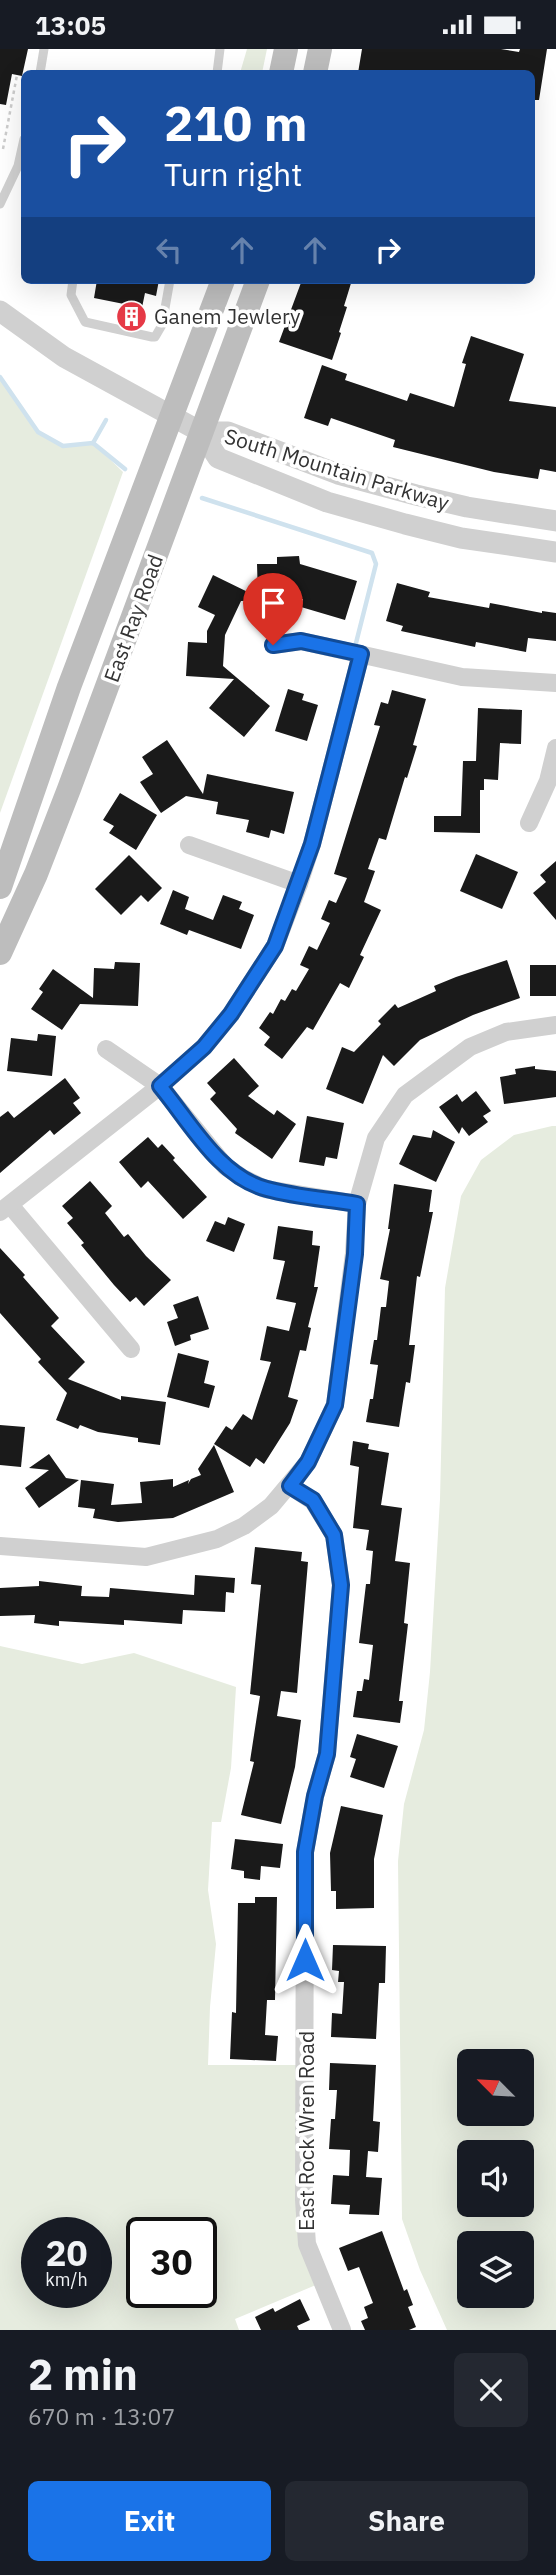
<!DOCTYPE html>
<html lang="en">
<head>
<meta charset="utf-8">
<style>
	body { margin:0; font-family:"IBM Plex Sans",sans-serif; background:#242831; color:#f1f3f6; height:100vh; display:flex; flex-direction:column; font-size:26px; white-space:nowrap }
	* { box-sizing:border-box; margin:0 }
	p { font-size:23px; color:#9ea1a6 }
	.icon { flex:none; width:38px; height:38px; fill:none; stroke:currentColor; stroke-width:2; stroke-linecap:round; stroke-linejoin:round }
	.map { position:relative; height:2281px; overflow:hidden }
	.side { display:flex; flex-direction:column; background:#171b24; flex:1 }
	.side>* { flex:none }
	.hud { position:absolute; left:21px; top:21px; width:514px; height:214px; border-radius:10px; box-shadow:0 7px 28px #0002; background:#1a4fa0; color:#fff; overflow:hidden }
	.needle { width:46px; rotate:294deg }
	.buttons { position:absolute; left:457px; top:2000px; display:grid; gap:14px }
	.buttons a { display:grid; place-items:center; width:77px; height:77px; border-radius:10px; background:#171b24; box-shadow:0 7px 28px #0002; font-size:35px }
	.speed { position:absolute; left:21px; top:2168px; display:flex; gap:14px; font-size:35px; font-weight:700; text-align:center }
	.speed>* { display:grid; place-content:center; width:91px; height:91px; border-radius:50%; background:#171b24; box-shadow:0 7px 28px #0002; line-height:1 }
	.speed small { font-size:18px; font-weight:400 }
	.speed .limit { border:4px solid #111; border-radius:10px; background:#fff; color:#111 }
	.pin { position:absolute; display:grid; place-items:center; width:60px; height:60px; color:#fff; margin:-72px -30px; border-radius:50% 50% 50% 0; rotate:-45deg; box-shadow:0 0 7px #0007 }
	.pin .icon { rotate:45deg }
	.me { position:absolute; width:77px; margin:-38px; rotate:0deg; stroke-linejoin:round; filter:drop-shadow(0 0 5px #0008) }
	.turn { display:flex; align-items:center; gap:24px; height:147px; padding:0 28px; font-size:32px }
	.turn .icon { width:91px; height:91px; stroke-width:2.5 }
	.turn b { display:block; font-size:49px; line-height:60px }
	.lanes { display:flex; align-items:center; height:66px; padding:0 28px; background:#0003; justify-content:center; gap:35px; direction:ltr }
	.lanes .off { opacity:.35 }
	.round { display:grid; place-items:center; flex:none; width:74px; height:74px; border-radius:10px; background:#242831 }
	.overview { display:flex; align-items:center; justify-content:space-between; height:119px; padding:0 28px }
	h1 { font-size:42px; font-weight:700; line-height:52px }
	.action { display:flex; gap:14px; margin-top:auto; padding:14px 28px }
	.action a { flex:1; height:80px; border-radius:10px; background:#1a73e8; color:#fff; font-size:28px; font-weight:700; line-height:80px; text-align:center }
	.action a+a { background:#242831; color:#f1f3f6 }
	.status { display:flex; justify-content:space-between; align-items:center; height:49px; padding:0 35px; background:#171b24; direction:ltr }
	.status svg { height:19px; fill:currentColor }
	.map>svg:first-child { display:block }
	.grass { fill:#e6ecdf; fill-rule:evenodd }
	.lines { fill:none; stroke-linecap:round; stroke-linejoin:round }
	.stream { stroke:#cfe2ee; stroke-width:4.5 }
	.building { fill:#1a1a1a }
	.path { stroke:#cdcdcd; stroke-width:2.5; stroke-dasharray:3.5 3.5; stroke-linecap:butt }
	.service { stroke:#d0d0d0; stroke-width:9 }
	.minor { stroke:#d0d0d0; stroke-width:18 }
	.tertiary { stroke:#d0d0d0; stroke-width:21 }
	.secondary { stroke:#bdbdbd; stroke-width:24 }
	.route-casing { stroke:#114b97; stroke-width:18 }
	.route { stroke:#1a73e8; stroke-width:12 }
	.labels { text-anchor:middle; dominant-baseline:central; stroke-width:7; stroke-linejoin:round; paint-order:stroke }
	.poi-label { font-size:21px; fill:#333; stroke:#fff; text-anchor:start }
	.street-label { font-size:21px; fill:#333; stroke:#fff }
</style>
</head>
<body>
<div class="status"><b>13:05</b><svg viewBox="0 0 49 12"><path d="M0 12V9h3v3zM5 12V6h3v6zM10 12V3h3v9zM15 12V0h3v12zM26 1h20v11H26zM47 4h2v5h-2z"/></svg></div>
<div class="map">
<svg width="556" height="2281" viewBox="0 0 556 2281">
	<rect width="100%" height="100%" fill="#fff"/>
	<!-- grass -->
	<g class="grass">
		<polygon points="247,0 267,0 262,24 240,24"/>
		<polygon points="0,328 38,383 63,397 93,394 123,423 0,764"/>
		<path d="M552,1077H556V2281H447L420,2221L402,2170L398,1812L404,1755L424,1681L430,1623L440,1450L445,1239L461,1147L481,1111L514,1086ZM469,2012H522V2065H469ZM469,2104H522V2156H469ZM469,2194H522V2247H469Z"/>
		<path d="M0,1597L82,1615L134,1604L236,1638L231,1719L221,1773H212L208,1841L216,1895L210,1958L208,2016H306L304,2151L323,2233L235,2270L239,2281H0ZM37,2184H96V2244H37ZM142,2184H201V2244H142Z"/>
	</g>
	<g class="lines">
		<!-- stream -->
		<g class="stream">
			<polyline points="0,328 38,383 63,397 93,394 125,420"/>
			<polyline points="93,394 106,371"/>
			<polyline points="202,449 372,504 376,515 356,594"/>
		</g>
	</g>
	<!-- building -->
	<g class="building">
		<polygon points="0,0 28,0 22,27 12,25 6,56 0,55"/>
		<polygon points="362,0 501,0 519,3 520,0 547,0 539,51 532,51 532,24 358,24"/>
		<polygon points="97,231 159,231 156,247 145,244 138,278 120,274 124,255 94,249"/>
		<polygon points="302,231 352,231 344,257 347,258 339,283 341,284 332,311 279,293"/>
		<polygon points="471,287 524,305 509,352 556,358 556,423 540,420 538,430 494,423 393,398 395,391 331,369 328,377 304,369 322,316 347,325 345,331 407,352 410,344 454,358 466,315 462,314"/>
		<polygon points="299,507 300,515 357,532 345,571 301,558 303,550 241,552 225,586 223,617 270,657 244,688 209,659 234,630 186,627 188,593 207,594 207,582 215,566 198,558 213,526 258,548 257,515 277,515 277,508"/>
		<polygon points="397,534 430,543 428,548 489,559 490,554 542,564 542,562 556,564 556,592 528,589 526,603 476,593 475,598 401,582 403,577 386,572"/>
		<polygon points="288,640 304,645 302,651 318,656 307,692 275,682"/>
		<polygon points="392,641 426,650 413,696 417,697 407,729 405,728 386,791 379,789 368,820 375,822 364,853 381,861 360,906 364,908 349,939 340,934 313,981 307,978 282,1010 264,996 270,988 259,979 270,963 273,965 281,950 285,952 292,940 296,942 309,920 300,916 309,897 317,901 330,874 321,870 329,851 336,854 347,829 334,825 380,677 374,676 381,653 388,655"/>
		<polygon points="478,659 522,661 521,695 500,694 498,731 484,730 484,741 480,741 480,784 434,783 434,767 461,767 463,712 476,712"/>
		<polygon points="167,691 203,745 207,725 294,743 284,785 271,781 269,789 246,783 249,771 216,765 218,753 186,747 161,764 140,733 153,725 142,708"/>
		<polygon points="120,744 157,766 136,801 109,784 114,777 103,771"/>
		<polygon points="476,805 518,823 502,860 460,842"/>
		<polygon points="129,806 162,839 148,853 141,846 121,866 95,840"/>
		<polygon points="556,812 556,871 533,844 546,833 540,826"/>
		<polygon points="173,841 189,848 185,860 213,871 223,846 242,853 239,860 254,866 241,900 189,881 187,886 160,875"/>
		<polygon points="507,911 520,949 473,966 420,991 394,1017 383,1006 363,1055 326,1040 342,998 354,1003 381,975 378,972 395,955 398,959 436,942 434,937 456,928"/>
		<polygon points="115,913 140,914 138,957 80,955 62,981 31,960 43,943 39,940 53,920 93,949 94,919 114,920"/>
		<rect x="530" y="916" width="26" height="31"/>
		<polygon points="38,985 56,987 52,1027 7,1022 11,989 37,992"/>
		<polygon points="234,1009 259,1037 248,1047 274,1066 277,1061 296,1075 272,1110 235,1084 237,1080 210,1050 216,1044 207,1034"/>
		<polygon points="535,1017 535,1020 556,1022 556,1048 504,1055 500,1028 516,1025 515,1020"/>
		<polygon points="65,1029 80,1049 73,1054 81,1064 54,1086 50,1081 0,1124 0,1068 8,1062 14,1069"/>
		<polygon points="476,1042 491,1062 483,1067 488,1073 469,1087 462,1078 459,1085 439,1058 457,1045 462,1053"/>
		<polygon points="307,1067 344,1074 337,1110 326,1108 324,1117 299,1113"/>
		<polygon points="433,1081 455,1093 436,1133 399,1115 413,1086 431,1089"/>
		<polygon points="148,1088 158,1099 162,1095 175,1109 173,1111 207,1148 183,1170 148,1132 141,1139 119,1113"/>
		<polygon points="90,1132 112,1157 105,1164 124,1188 128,1185 146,1207 171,1231 144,1257 136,1248 130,1253 114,1236 81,1196 84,1194 67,1174 73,1169 62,1157"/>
		<polygon points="394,1135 432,1141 429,1163 433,1163 420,1228 417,1227 409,1296 415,1296 410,1334 406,1333 399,1378 366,1373 370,1350 373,1350 378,1316 370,1315 374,1291 377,1291 381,1258 386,1258 389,1232 380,1230 390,1180 388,1180"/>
		<polygon points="228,1168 245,1175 234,1203 206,1192 215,1172 225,1176"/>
		<polygon points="278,1177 313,1182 312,1196 320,1197 314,1238 318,1238 308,1278 311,1279 306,1302 300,1301 288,1348 298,1351 290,1374 264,1415 256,1409 250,1418 214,1395 226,1377 232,1381 243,1365 252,1371 271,1313 260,1311 267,1277 289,1282 296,1254 276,1250 285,1212 273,1210"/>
		<polygon points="0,1199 25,1226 23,1228 59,1269 51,1277 85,1313 68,1330 121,1351 121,1347 166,1353 160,1396 138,1393 138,1389 98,1383 80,1376 78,1380 56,1371 67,1344 38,1313 41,1310 0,1264"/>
		<polygon points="198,1247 209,1280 190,1286 191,1291 175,1297 167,1273 178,1269 173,1256"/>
		<polygon points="178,1304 209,1312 204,1334 215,1337 209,1359 167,1348"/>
		<polygon points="0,1376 25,1378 21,1418 0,1416"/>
		<polygon points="353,1392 369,1395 368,1400 389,1404 381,1456 402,1459 395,1512 410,1514 404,1574 408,1575 399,1652 403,1652 400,1674 353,1668 357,1642 362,1642 364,1630 369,1631 373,1596 359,1594 366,1535 370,1535 373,1502 366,1501 369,1481 353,1479 359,1418 350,1416"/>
		<polygon points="214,1396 234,1443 173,1469 118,1473 93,1469 95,1460 78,1458 81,1431 114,1435 111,1456 142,1454 140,1433 173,1430 173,1438 189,1431 188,1435 191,1430 201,1426 198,1420"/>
		<polygon points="49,1405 66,1429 79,1431 39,1459 25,1439 49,1421 29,1419"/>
		<polygon points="255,1498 302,1503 301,1512 308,1513 297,1644 281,1642 277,1667 301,1671 295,1718 281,1775 241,1766 254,1713 250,1712 260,1647 250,1645 261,1536 251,1535"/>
		<polygon points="195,1526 235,1529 234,1544 226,1543 225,1563 183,1561 182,1575 124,1571 124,1576 59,1572 59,1577 34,1574 35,1566 0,1567 0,1539 39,1537 39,1532 82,1537 81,1547 109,1548 110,1539 194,1546"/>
		<polygon points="357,1685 398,1697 384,1739 350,1728 356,1710 350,1708"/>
		<polygon points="341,1757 383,1766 374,1810 374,1859 336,1860 336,1842 331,1842 330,1804"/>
		<polygon points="235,1790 283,1795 280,1819 261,1817 260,1831 244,1829 244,1822 231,1820"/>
		<polygon points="255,1848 277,1848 275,1951 267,1951 265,1986 278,1987 276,2012 230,2010 232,1963 236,1964 238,1854 255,1854"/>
		<polygon points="333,1896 386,1897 385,1934 379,1934 376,1990 331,1988 332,1964 342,1965 344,1933 338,1933 339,1922 332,1921"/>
		<polygon points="330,2014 376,2016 373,2072 380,2073 378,2103 368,2102 366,2128 382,2129 379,2166 349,2165 350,2156 331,2155 333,2126 349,2127 350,2101 329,2100 331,2070 335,2070 337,2041 329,2041"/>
		<polygon points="382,2182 404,2242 407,2240 413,2256 408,2258 416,2278 409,2281 365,2281 361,2272 368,2269 364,2258 373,2254 359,2218 348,2222 339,2199"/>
		<polygon points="300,2250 310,2271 297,2277 299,2281 261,2281 255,2268 273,2259 275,2263"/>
	</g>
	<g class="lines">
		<!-- path -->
		<polyline class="path" points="3,100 17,26"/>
		<!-- service -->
		<g class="service">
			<polyline points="40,24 44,0"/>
			<polyline points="217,24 220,0"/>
			<polyline points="0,155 18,117 24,90"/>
			<polyline points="73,231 71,246 85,273 152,288 155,288 162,276 170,231"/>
		</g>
		<!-- minor -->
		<g class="minor">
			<polyline points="273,596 301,592 462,628 556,634"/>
			<polyline points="529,774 548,732 556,699"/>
			<polyline points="189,796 299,835"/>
			<polyline points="106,1000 160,1037 225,1117 241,1128 265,1140 357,1155"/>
			<polyline points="10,1156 131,1300"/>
			<polyline points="0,1163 160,1037 204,998 231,965 275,897 299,835 312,795 361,605"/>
			<polyline points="290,1437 313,1452 334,1486 341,1536 327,1705 315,1747 305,1803 304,2151 307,2195 342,2281"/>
			<polyline points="0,1497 146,1508 217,1490 244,1477 271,1457 308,1413 335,1356 354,1204 357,1155 376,1089 405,1046 470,998 506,983 556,976"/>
		</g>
		<!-- tertiary -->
		<g class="tertiary">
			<polyline points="0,262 64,308 201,383 218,409 327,453 405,475 461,489 556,503"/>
			<polyline points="201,383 228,383 338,425 416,446 467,458 556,472"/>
		</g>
		<!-- secondary -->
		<g class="secondary">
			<polyline points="281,24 286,0"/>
			<polyline points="315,24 320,0"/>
			<polyline points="0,838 69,638 223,231"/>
			<polyline points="0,904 36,825 69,740 258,231"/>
		</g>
	</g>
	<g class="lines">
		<defs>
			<path id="route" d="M273,596L301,592L361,605L312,795L275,897L231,965L204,998L160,1037C190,1073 219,1128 267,1140C296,1148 328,1150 357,1155L355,1205L335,1356L308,1413L290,1437L313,1451L334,1486L341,1536L327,1705L315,1747L305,1803V1911"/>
		</defs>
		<!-- route casing -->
		<use href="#route" class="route-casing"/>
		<!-- route -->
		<use href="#route" class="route"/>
	</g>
	<!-- icons -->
	<defs>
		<symbol id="building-disc" viewBox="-11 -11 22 22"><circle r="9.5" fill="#e63946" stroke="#fff"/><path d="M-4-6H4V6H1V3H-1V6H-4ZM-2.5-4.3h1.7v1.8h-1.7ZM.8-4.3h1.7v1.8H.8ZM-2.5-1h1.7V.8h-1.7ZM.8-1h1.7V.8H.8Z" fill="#fff"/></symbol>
	</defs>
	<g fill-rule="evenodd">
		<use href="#building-disc" x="114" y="250" width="35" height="35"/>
	</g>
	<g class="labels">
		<!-- poi labels -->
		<g class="poi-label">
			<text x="154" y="267">Ganem Jewlery</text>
		</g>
		<!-- street labels -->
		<g class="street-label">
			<text transform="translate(337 420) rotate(17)">South Mountain Parkway</text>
			<text transform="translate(133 569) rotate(-70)">East Ray Road</text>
			<text transform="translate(306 2082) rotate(-90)">East Rock Wren Road</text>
		</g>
	</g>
</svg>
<div class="buttons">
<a><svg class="needle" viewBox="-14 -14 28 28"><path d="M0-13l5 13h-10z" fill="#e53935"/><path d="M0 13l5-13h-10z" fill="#9ea1a6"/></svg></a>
<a><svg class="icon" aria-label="sound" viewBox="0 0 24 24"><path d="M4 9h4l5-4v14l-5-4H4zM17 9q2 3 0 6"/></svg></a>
<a><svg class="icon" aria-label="layers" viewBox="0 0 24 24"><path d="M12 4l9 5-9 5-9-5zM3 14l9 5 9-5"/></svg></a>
</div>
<div class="speed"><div>20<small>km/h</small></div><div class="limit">30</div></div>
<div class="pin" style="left:273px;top:596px;background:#d93025"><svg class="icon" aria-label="arrive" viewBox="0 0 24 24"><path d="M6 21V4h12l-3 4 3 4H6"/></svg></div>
<svg class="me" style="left:305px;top:1911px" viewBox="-20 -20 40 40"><path d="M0-17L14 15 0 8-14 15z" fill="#1a73e8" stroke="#fff" stroke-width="4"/></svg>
<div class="hud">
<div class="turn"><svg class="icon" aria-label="right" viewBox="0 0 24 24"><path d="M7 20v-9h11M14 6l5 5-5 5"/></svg><div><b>210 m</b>Turn right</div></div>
<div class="lanes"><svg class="icon off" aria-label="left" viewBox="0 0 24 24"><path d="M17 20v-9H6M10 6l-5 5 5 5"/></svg><svg class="icon off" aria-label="ahead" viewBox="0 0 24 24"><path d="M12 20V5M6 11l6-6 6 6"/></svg><svg class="icon off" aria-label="ahead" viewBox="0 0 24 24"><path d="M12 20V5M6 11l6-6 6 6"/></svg><svg class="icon" aria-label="right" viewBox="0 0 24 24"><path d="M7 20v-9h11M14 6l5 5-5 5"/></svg></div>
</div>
</div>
<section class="side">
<div class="overview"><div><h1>2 min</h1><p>670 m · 13:07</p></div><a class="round"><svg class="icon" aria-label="close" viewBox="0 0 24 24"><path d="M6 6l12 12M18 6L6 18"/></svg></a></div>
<div class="action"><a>Exit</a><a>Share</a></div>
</section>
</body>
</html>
